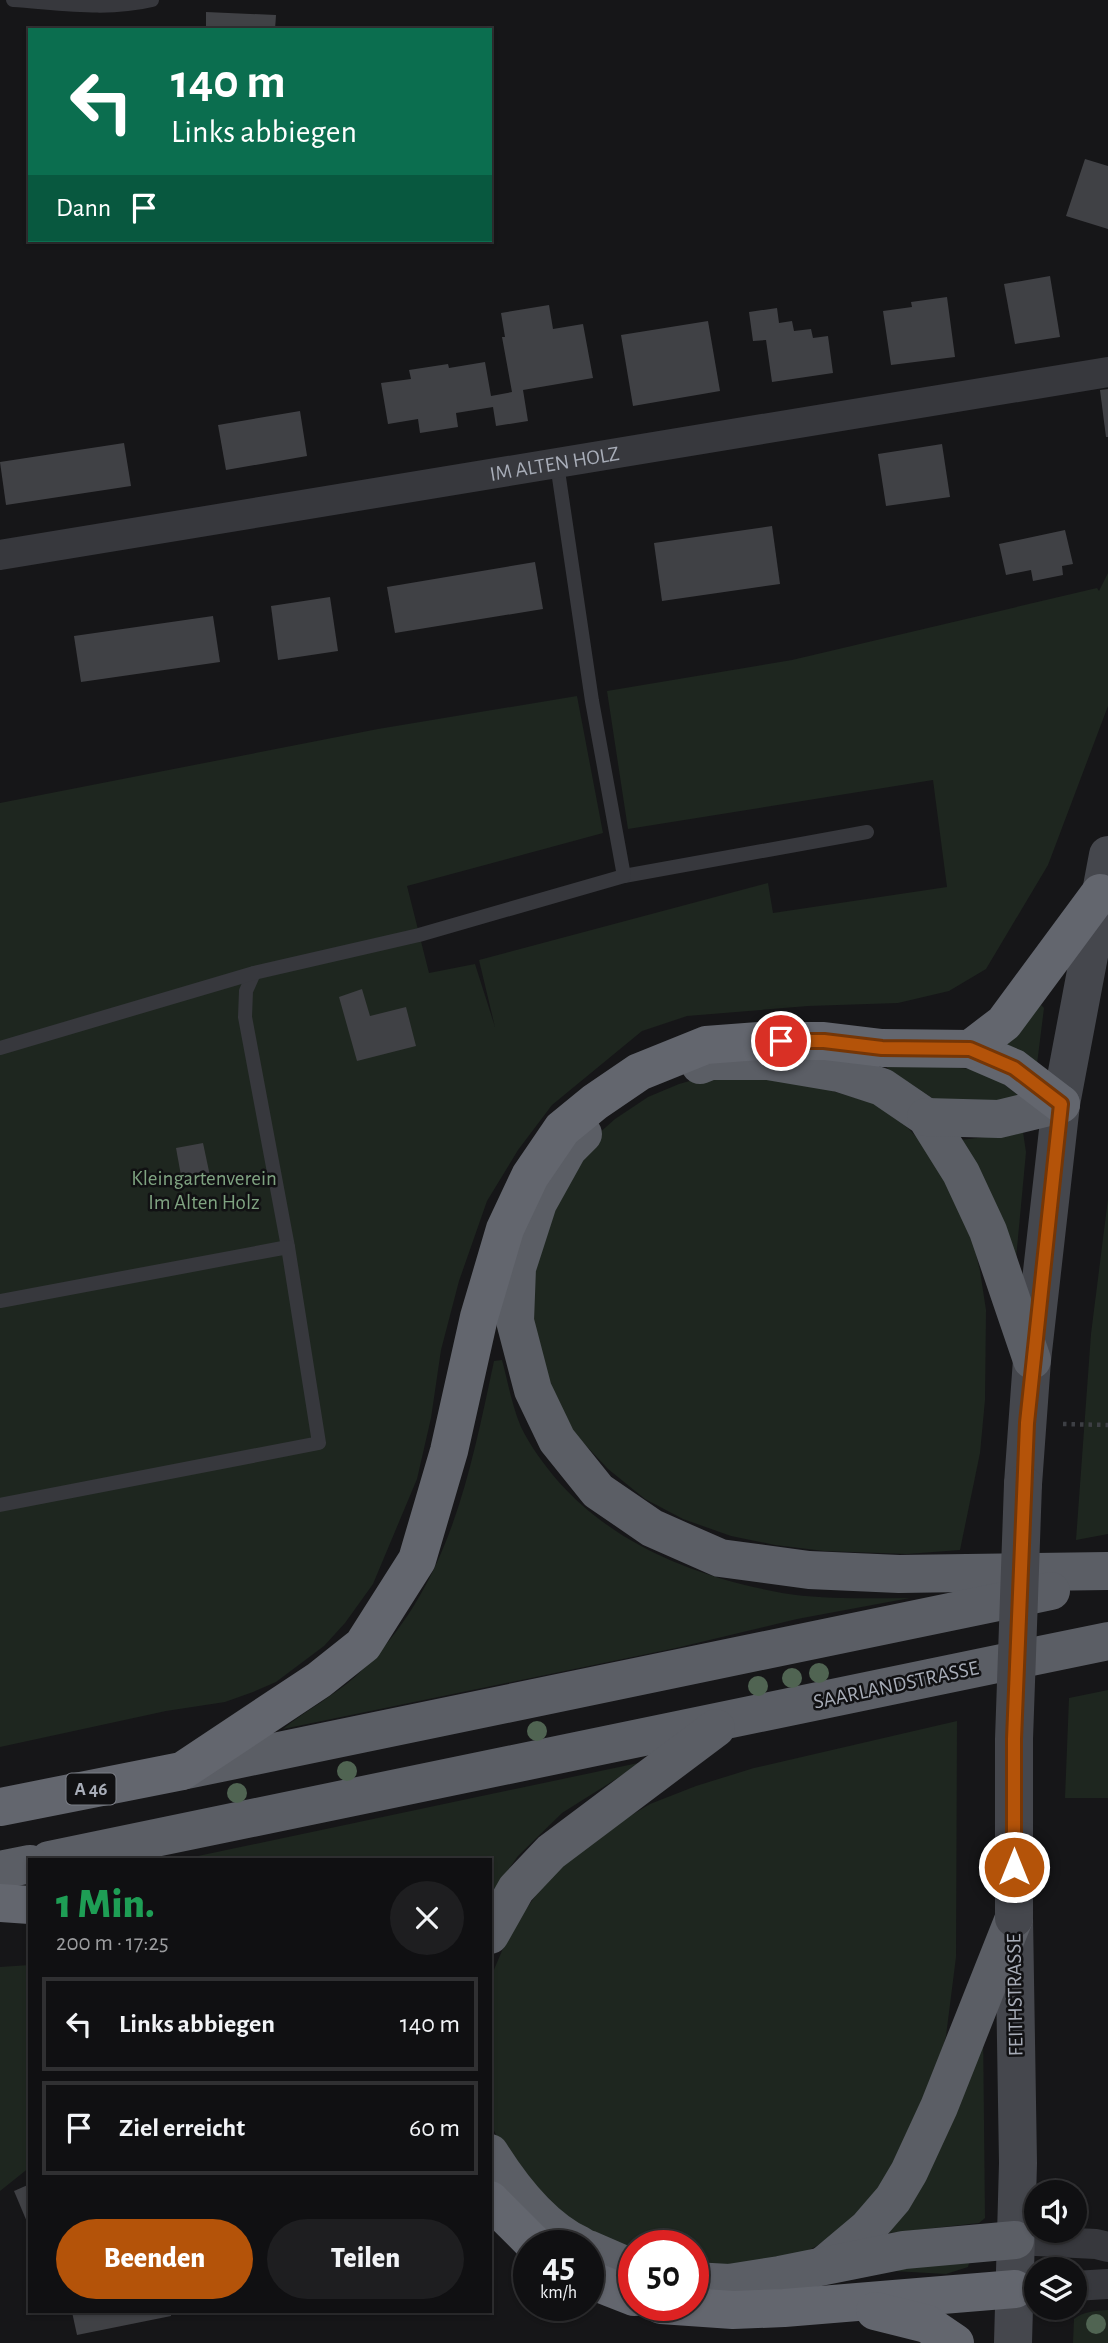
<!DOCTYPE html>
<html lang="de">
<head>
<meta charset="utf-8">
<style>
	body { margin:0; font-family:"Alegreya Sans",sans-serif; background:#1e1e20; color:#f1f3f6; height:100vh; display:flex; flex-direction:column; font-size:26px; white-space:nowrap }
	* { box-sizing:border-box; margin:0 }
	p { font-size:23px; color:#9c9d9f }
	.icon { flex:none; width:38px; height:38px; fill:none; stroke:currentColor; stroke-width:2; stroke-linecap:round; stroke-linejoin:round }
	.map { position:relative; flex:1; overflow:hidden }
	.panel { position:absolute; left:28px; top:1858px; width:464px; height:455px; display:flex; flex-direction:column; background:#101012; border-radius:0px; box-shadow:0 2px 5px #0004,0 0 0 2px #303032 }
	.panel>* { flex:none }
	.top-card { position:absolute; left:28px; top:28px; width:464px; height:214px; border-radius:0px; box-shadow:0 2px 5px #0004,0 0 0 2px #303032; background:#0b6e4f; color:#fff; overflow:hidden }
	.tools { position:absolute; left:1024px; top:2180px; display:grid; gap:14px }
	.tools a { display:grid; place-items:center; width:63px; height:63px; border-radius:50%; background:#101012; box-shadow:0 2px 5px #0004,0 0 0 2px #303032; font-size:35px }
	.speed { position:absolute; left:513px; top:2230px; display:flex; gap:14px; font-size:35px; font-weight:700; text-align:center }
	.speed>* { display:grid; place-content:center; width:91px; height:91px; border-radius:50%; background:#101012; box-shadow:0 2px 5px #0004,0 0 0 2px #303032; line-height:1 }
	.speed small { font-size:18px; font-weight:400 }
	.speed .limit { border:10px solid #d22; background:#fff; color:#111 }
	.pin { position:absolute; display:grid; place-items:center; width:60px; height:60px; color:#fff; margin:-30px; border:4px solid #fff; border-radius:50%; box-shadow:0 2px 7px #0007 }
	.me { position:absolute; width:77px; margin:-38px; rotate:0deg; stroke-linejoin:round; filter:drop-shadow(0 0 5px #0008) }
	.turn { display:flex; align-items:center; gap:24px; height:147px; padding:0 28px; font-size:32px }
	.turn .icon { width:91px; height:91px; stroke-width:2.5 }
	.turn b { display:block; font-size:49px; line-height:60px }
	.then { display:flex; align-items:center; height:66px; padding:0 28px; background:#0003; gap:14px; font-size:26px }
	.round { display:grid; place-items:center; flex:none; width:74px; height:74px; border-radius:37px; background:#1e1e20 }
	.headline { display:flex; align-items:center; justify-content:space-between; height:119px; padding:0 28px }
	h1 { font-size:42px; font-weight:800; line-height:52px; color:#1e9e55 }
	.button { display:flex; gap:14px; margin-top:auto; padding:14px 28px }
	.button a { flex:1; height:80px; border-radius:42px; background:#b45309; color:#fff; font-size:28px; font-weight:800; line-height:80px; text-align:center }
	.button a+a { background:#1e1e20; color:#f1f3f6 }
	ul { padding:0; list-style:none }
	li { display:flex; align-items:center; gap:21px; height:94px; margin:0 14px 10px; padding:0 14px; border:4px solid #303032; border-radius:0px }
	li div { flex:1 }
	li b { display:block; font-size:26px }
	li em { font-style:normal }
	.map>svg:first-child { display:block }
	.green { fill:#1e261f }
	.building { fill:#404145 }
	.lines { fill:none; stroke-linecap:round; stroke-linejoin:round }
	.path { stroke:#3d3f44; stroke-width:4.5; stroke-dasharray:3.5 5; stroke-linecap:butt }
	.service { stroke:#37383d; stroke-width:14 }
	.minor { stroke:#37383d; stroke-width:30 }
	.secondary { stroke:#45474d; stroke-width:38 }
	.trunk { stroke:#5b5e65; stroke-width:38 }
	.motorway { stroke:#63666e; stroke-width:38 }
	.secondary-bridge { stroke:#45474d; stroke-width:38 }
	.tree { fill:#506452 }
	.route-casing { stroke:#753606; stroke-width:18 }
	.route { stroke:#b45309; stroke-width:12 }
	.labels { text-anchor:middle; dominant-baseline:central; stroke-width:5; stroke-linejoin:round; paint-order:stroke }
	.shield { fill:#111113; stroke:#7b7e86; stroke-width:2 }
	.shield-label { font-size:19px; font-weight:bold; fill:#a8adb8 }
	.street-label { font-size:21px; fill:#a8adb8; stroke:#111113 }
	.park-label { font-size:21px; fill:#7fa381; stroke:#111113 }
</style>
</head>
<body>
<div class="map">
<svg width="1108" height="2343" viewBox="0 0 1108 2343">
	<rect width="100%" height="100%" fill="#161618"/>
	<!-- green -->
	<g class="green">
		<polygon points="1108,573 1108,706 1048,865 986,969 949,991 898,1003 808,1006 687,1016 642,1031 552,1105 518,1150 487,1201 459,1281 441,1350 431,1418 417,1479 373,1584 345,1623 324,1646 276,1682 253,1692 225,1702 166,1711 0,1747 0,803 378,729 577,696 603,833 407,886 429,973 475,964 495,1027 479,960 768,883 773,913 947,887 933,780 628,829 607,691 792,660 1097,588 1099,591"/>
		<polygon points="1041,1005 1044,1008 1037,1064 1001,1044"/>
		<polygon points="892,1062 971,1069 992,1075 1022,1098 950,1110 887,1068 887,1065"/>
		<polygon points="759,1069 876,1104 908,1128 935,1157 970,1229 980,1271 986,1310 985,1400 980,1453 960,1550 907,1554 824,1551 775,1545 731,1536 683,1519 645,1499 608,1469 577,1436 552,1398 530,1321 536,1237 588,1143 615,1119 648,1097 679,1084 715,1074"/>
		<polygon points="1023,1132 1026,1152 1016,1259 961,1140"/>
		<polygon points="1108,1199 1108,1534 1076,1540 1091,1334"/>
		<path d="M502,1360C508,1382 512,1406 521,1427C530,1446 544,1464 557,1480C615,1546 697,1577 782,1593C824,1600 868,1598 910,1598L797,1619L676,1648L283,1729C305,1711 335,1695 356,1676C448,1591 469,1478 494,1361Z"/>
		<polygon points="1108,1690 1108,1798 1065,1798 1069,1698"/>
		<polygon points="957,1721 956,1957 946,2036 922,2123 905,2158 846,2226 815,2247 785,2261 693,2271 693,2245 634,2245 633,2258 557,2218 502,2149 490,2121 490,1979 510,1932 536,1895 568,1858 610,1828 650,1804 696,1786 754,1768"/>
		<polygon points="643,1762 562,1813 518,1856 490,1895 490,1860 179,1860"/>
		<polygon points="30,1965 30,2167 0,2191 0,1967"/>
		<polygon points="983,2026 985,2218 979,2223 889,2233"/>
		<polygon points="969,2263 968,2267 946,2274 893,2271 893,2267"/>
		<path d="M1108,2310V2343H1073L1074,2319C1085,2311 1094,2311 1108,2310Z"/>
	</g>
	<!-- building -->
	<g class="building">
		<polygon points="206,12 276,15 275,30 206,30"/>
		<polygon points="1085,159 1108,166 1108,229 1066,216"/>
		<polygon points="1050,276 1060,337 1015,344 1004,284"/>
		<polygon points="947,297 955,357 891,365 883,311 912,307 911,302"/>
		<polygon points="549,305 553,329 583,324 593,378 523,390 528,421 496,426 493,407 456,413 458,427 420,433 418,419 388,424 381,383 411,379 409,370 448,364 449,368 485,362 491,396 512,392 502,337 505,337 501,313"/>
		<polygon points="777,308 779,323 792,321 794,331 811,329 813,338 828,336 833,373 772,382 766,340 753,341 749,312"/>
		<polygon points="708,321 720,391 633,406 621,335"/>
		<polygon points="1108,389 1108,437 1106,437 1100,390"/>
		<polygon points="300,411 307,456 226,470 218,425"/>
		<polygon points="124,443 131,486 6,505 0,462"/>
		<polygon points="942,444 950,497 886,506 878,454"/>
		<polygon points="772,526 780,584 662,601 654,543"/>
		<polygon points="1065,530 1073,564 1062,566 1063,575 1033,581 1031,570 1006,575 999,544"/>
		<polygon points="535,562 543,609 395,633 387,587"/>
		<polygon points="330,597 338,651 278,660 271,606"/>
		<polygon points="213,616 220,662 81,682 74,636"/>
		<polygon points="362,989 370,1016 406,1007 416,1046 357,1061 339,997"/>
		<polygon points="203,1143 210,1176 182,1181 176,1148"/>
		<polygon points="30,2184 30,2229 14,2191"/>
		<polygon points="72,2312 171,2312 171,2316 77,2335"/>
	</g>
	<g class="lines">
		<!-- path -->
		<polyline class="path" points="1063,1424 1108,1425"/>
		<!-- service -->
		<g class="service">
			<path d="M13,0C59,3 107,11 152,0"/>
			<polyline points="624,876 867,832"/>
			<polyline points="254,973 246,991 245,1017 288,1247"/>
			<polyline points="0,1048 254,973 419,935 624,876 592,701 557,464"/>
			<polyline points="0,1301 288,1247 319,1443 0,1505"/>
		</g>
		<!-- minor -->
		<g class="minor">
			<path id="s1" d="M0,555L1108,372"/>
			<polyline points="1015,2240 1096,2244 1108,2247"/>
			<polyline points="1074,2286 1108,2284"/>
		</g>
		<!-- secondary -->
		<g class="secondary">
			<polyline points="1023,1484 1032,1360 1061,1104 1108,855"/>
			<polyline points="1013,2343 1018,2163 1014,1918"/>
		</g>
		<!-- trunk -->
		<g class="trunk">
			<polyline points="700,1065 710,1061 768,1061 839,1073 882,1087 926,1117 961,1173 988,1231 1032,1360"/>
			<polyline points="926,1117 999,1119 1061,1104"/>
			<polyline points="583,1134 568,1149 538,1203 517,1268 515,1321 533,1390 557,1440 598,1491 652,1528 720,1558 809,1570 899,1574 1108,1571"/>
			<polyline points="182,1771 1051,1591"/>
			<polyline points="49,1860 1108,1641"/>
			<polyline points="0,1870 30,1864"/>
			<polyline points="490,1935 516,1889 551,1852 716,1728"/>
			<path d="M490,2153C512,2188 542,2227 580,2245"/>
			<polyline points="588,2249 634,2269"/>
			<polyline points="824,2265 868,2228 893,2199 909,2172 939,2107 1014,1918"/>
			<polyline points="693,2281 729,2283 780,2275 904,2250 1015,2240"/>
		</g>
		<!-- motorway -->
		<g class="motorway">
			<polyline points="970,1049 1014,1068 1061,1104"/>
			<polyline points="0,1807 182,1771 319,1680 363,1645 417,1560 449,1451 479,1317 505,1229 530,1176 562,1129 595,1102 639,1072 706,1045 759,1041 824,1041 882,1048 970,1049 1004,1023 1100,893"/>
			<polyline points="0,1903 30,1905"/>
			<polyline points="490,2200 535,2245"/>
			<polyline points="588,2279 634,2297"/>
			<polyline points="661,2305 733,2310 784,2308 1015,2289"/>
			<polyline points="875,2311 927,2324 955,2343"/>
		</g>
		<!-- secondary-bridge -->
		<polyline class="secondary-bridge" points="1014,1918 1014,1739 1023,1484"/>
	</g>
	<!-- trees -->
	<g class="tree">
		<circle cx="819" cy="1673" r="10"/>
		<circle cx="792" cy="1678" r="10"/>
		<circle cx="758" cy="1686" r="10"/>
		<circle cx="537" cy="1731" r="10"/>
		<circle cx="347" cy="1771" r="10"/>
		<circle cx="237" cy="1793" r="10"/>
		<circle cx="1096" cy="2324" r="10"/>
	</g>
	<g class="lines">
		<defs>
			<polyline id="route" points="781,1041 824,1041 882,1048 970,1049 1014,1068 1061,1104 1027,1423 1014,1739 1014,1867"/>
		</defs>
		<!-- route casing -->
		<use href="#route" class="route-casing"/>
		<!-- route -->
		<use href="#route" class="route"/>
	</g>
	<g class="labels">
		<!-- shield labels -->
		<rect class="shield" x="66.5" y="1773.5" width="49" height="31" rx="5"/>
		<g class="shield-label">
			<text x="91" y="1789">A 46</text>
		</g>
		<!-- street labels -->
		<g class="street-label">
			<text stroke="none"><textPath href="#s1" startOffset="562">IM ALTEN HOLZ</textPath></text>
			<text transform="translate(896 1685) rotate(-12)">SAARLANDSTRASSE</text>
			<text transform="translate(1015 1995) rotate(-91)">FEITHSTRASSE</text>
		</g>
		<!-- park labels -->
		<g class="park-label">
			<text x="204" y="1178">Kleingartenverein<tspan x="204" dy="24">Im Alten Holz</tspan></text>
		</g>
	</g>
</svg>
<div class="tools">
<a><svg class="icon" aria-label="sound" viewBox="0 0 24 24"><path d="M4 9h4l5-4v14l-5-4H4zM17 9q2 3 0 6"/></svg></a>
<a><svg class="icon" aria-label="layers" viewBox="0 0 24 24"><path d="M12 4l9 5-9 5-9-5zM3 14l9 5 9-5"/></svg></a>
</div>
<div class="speed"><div>45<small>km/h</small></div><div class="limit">50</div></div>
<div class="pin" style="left:781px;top:1041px;background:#d93025"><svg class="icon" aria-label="arrive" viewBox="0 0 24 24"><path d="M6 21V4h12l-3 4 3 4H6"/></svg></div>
<svg class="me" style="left:1014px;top:1867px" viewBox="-20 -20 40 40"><circle r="17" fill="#b45309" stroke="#fff" stroke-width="3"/><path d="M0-11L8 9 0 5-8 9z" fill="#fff"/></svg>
<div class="top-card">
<div class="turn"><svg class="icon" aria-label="left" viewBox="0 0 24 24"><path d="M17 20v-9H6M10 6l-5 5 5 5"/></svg><div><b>140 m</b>Links abbiegen</div></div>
<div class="then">Dann<svg class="icon" aria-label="arrive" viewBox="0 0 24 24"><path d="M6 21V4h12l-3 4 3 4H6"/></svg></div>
</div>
<section class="panel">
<div class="headline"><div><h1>1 Min.</h1><p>200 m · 17:25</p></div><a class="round"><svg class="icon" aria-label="close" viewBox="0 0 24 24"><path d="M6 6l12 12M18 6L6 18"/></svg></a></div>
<ul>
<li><svg class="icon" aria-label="left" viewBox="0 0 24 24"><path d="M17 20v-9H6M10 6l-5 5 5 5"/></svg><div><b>Links abbiegen</b></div><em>140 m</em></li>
<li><svg class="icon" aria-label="arrive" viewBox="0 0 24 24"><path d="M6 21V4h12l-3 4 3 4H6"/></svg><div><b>Ziel erreicht</b></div><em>60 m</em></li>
</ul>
<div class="button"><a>Beenden</a><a>Teilen</a></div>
</section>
</div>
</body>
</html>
